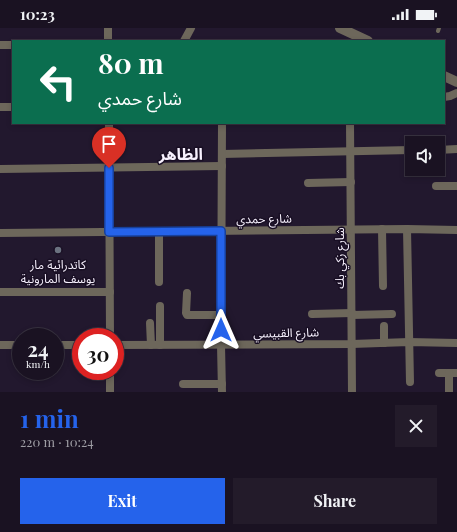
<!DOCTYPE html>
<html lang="en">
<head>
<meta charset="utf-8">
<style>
	body { margin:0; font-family:"Playfair Display","Noto Sans Arabic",serif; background:#231b2a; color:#f1f3f6; height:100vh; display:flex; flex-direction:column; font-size:15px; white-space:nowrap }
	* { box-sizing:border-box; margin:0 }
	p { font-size:13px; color:#9f9ea5 }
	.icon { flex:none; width:22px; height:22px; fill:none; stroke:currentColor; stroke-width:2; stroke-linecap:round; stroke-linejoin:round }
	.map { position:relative; height:364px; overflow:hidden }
	.side { display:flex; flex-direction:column; background:#1a1222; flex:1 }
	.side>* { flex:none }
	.hud { position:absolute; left:12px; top:12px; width:433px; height:84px; border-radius:0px; box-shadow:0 2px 6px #0003,0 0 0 1px #383240; background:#0b6e4f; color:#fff; overflow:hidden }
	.tools { position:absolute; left:405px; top:108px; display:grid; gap:8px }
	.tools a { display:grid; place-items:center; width:40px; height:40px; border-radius:0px; background:#1a1222; box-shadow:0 2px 6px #0003,0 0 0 1px #383240; font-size:20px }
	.speed { position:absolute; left:12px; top:300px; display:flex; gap:8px; font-size:20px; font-weight:700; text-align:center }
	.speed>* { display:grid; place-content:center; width:52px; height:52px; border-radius:50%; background:#1a1222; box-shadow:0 2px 6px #0003,0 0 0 1px #383240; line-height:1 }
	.speed small { font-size:10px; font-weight:400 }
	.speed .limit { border:6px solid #d22; background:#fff; color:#111 }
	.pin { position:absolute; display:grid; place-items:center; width:34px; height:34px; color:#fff; margin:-41px -17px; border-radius:50% 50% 50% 0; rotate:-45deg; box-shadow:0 0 4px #0007 }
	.pin .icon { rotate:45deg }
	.me { position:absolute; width:44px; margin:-22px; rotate:0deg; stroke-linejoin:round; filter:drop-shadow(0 0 3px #0008) }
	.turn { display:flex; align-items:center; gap:14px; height:84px; padding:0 20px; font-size:18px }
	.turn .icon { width:52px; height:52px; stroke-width:2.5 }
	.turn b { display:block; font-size:28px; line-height:34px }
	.round { display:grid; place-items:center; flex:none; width:42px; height:42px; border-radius:0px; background:#231b2a }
	.headline { display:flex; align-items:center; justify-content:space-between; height:68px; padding:0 20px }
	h1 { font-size:24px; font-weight:700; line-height:30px; color:#2563eb }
	.cta { display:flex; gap:8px; margin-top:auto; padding:8px 20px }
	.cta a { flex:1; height:46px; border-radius:0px; background:#2563eb; color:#fff; font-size:16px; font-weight:700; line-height:46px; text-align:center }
	.cta a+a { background:#231b2a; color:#f1f3f6 }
	.status { display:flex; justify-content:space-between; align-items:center; height:28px; padding:0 20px; background:#1a1222; direction:ltr }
	.status svg { height:11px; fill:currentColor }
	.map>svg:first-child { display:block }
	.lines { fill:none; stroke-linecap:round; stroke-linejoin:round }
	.service { stroke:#6d675b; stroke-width:4 }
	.minor { stroke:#6d675b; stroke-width:8 }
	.tertiary { stroke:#6d675b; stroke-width:10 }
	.route-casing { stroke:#184099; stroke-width:10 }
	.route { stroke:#2563eb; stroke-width:7 }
	.worship-dot { fill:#6b7280; stroke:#190f24; stroke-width:1.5 }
	.labels { text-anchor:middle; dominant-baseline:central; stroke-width:3; stroke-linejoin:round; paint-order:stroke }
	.street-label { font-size:12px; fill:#f7f1fe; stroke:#190f24 }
	.poi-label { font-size:12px; fill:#f7f1fe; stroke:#190f24 }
	.district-label { font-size:16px; font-weight:bold; fill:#f7f1fe; stroke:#190f24 }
</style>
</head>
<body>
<div class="status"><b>10:23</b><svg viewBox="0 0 49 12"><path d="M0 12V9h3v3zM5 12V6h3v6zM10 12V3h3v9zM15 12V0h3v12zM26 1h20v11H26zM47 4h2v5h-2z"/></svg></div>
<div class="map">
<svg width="457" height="364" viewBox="0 0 457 364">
	<rect width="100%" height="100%" fill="#22182e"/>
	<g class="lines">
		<!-- service -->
		<polyline class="service" points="438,3 439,0"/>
		<!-- minor -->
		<g class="minor">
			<polyline points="108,0 108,13"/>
			<polyline points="184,13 191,0"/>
			<polyline points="0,17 13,17"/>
			<polyline points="444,69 450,68 457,65"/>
			<polyline points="0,79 13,79"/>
			<polyline points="109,95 110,309"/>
			<polyline points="350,95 352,364"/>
			<polyline points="438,122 457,121"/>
			<polyline points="222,126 412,122"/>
			<polyline points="0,141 222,138"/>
			<polyline points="308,155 351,154"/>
			<polyline points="436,158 457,158"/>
			<polyline points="382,201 383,258"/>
			<polyline points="407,201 410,354"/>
			<polyline points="0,205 407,201 457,202"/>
			<polyline points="159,254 159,203"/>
			<polyline points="0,264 110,264"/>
			<polyline points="187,265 186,285 187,287 221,287"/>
			<polyline points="160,278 160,317"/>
			<polyline points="312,286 352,285"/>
			<polyline points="352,287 392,286"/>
			<polyline points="150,295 151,317"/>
			<polyline points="384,298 384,315"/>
			<polyline points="0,317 21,317"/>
			<polyline points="55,317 81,317"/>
			<polyline points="115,317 352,316 409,314 457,315"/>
			<polyline points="110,343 110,364"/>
			<polyline points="439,345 457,345"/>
			<polyline points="183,356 222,356"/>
			<polyline points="222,364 221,317 222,95"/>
			<polyline points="449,364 449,345"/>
		</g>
		<!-- tertiary -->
		<g class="tertiary">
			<polyline points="340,0 368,13"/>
			<polyline points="444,48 457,54"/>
		</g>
	</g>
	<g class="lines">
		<defs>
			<polyline id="route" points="109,140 109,204 221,203 221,302"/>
		</defs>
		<!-- route casing -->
		<use href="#route" class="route-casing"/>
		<!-- route -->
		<use href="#route" class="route"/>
	</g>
	<!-- markers -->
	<circle class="worship-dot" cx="58" cy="222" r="4"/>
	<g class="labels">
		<!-- street labels -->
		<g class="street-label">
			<text transform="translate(264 190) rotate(-1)">شارع حمدي</text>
			<text transform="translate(339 230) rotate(-90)">شارع زكي بك</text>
			<text transform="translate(286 304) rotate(-1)">شارع القبيسي</text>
		</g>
		<!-- poi labels -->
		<g class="poi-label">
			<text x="58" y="236">كاتدرائية مار<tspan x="58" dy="14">يوسف المارونية</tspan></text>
		</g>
		<!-- district labels -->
		<g class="district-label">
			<text x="181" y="125">الظاهر</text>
		</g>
	</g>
</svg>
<div class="tools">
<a><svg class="icon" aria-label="sound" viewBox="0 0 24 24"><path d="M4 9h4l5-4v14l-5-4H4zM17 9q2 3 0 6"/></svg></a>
</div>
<div class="speed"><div>24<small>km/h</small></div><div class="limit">30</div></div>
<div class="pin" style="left:109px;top:140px;background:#d93025"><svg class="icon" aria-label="arrive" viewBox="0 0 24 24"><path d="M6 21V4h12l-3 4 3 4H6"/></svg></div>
<svg class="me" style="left:221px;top:302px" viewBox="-20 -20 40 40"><path d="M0-17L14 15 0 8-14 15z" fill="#2563eb" stroke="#fff" stroke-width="4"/></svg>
<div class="hud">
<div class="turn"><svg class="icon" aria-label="left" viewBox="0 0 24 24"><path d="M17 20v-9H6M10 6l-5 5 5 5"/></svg><div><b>80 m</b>شارع حمدي</div></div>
</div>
</div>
<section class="side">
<div class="headline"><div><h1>1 min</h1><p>220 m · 10:24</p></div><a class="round"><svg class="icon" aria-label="close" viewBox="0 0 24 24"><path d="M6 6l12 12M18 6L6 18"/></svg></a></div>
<div class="cta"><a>Exit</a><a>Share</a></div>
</section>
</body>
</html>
